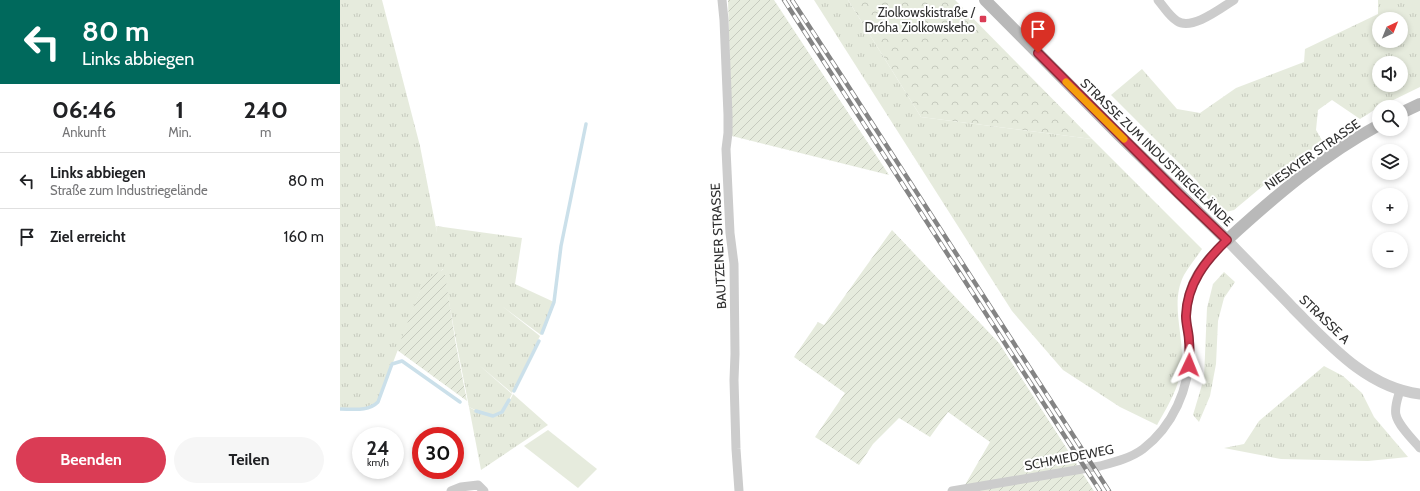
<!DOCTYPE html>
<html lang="de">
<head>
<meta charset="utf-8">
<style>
	body { margin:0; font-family:Cabin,sans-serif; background:#f6f6f6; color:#202124; height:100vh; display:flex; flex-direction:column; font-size:15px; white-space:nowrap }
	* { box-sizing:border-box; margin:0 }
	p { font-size:13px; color:#757577 }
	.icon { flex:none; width:22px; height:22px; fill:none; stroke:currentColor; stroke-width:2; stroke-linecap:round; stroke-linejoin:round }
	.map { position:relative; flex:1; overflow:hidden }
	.side { display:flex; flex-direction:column; background:#fff; width:340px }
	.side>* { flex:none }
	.banner { background:#00695c; color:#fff; overflow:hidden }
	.needle { width:26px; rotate:43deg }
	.buttons { position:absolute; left:1032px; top:12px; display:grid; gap:8px }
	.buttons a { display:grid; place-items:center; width:36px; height:36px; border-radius:50%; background:#fff; box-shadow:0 2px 6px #0003; font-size:20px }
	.speed { position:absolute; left:12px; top:427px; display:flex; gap:8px; font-size:20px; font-weight:700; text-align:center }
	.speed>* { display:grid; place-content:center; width:52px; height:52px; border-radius:50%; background:#fff; box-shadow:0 2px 6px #0003; line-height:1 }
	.speed small { font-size:10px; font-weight:400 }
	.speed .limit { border:6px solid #d22; background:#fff; color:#111 }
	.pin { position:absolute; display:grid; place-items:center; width:34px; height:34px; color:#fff; margin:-41px -17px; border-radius:50% 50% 50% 0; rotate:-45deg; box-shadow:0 0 4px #0007 }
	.pin .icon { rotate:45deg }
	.me { position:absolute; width:44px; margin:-22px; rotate:2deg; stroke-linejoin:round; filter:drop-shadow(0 0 3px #0008) }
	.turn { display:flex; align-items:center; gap:14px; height:84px; padding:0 16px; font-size:18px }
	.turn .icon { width:52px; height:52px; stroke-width:2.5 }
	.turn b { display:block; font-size:28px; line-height:34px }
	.eta { display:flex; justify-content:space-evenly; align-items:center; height:68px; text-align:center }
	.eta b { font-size:24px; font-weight:700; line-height:28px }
	.button { display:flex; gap:8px; margin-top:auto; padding:8px 16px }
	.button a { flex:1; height:46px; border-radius:24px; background:#da3c55; color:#fff; font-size:16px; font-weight:700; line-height:46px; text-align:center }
	.button a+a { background:#f6f6f6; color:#202124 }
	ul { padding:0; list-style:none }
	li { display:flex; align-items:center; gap:12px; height:56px; padding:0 16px; border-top:1px solid #e0e0e0 }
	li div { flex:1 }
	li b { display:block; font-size:15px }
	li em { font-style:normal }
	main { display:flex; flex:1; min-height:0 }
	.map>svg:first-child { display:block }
	.grass { fill:url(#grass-tufts); fill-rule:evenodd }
	.forest { fill:url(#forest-crowns) }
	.park { fill:#e6ebdd }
	.garden { fill:url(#garden-furrows) }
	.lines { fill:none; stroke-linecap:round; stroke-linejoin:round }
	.stream { stroke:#cbe0ea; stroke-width:3.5 }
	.minor { stroke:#ccc; stroke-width:9 }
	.tertiary { stroke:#ccc; stroke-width:11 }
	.secondary { stroke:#b9b9b9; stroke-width:12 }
	.rail-casing { stroke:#848484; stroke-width:4.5 }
	.rail { stroke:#fff; stroke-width:3; stroke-dasharray:9; stroke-linecap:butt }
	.route-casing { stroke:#8e2737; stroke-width:10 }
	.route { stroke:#da3c55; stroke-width:7 }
	.slow { stroke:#f59e0b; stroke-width:7 }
	.poi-dot { fill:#da3c55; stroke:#fff; stroke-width:1.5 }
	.labels { text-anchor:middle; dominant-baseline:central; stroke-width:4; stroke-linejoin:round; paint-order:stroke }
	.poi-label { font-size:13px; fill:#2f2f2f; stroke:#fff; text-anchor:end }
	.street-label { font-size:13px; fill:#2f2f2f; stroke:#fff }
</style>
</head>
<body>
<main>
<section class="side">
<div class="banner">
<div class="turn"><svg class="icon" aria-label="left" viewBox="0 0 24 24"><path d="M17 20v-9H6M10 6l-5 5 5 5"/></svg><div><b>80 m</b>Links abbiegen</div></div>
</div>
<div class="eta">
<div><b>06:46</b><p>Ankunft</p></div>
<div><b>1</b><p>Min.</p></div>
<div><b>240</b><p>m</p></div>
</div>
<ul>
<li><svg class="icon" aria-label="left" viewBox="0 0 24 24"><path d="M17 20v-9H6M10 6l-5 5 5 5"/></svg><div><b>Links abbiegen</b><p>Straße zum Industriegelände</p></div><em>80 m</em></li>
<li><svg class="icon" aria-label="arrive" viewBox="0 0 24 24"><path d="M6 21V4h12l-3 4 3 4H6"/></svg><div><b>Ziel erreicht</b></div><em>160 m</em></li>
</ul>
<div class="button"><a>Beenden</a><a>Teilen</a></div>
</section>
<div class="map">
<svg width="1080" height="491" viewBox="0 0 1080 491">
	<defs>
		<pattern id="grass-tufts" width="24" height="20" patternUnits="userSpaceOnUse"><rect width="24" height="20" fill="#e6ebdd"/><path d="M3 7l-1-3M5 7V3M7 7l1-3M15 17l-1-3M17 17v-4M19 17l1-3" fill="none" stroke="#c6cabe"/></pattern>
		<pattern id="forest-crowns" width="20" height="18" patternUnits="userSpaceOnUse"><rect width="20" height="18" fill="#e6ebdd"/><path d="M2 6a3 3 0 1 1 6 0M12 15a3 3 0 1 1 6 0" fill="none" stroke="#c6cabe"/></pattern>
		<pattern id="garden-furrows" width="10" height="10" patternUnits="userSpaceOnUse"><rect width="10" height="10" fill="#e6ebdd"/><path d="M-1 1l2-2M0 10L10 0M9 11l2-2" fill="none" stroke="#c6cabe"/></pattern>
	</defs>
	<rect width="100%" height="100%" fill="#fff"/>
	<!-- grass -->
	<g class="grass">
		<path d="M0,0H42L80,146L97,233L96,226L182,238L175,284L214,302L201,335L162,306L200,336L172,393L139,365L172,394C160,419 153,419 129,407L117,346L103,269L81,289L38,402C28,412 13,409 0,408Z"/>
		<path d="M474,0H508L581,117L752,139L862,249C856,258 849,266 844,275C828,306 848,342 840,375C836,393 826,409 817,425L780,407L723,370L672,311Z"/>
		<path d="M1038,0H1080V87L1039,107L1020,119L992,100L978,110L976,130L983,142L936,175L894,210L886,212L877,207L868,199L857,181L771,95L802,69L837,109L860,113L896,88L964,62L965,49L1038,14ZM1039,19H1061V41H1039ZM1039,63H1061V85H1039Z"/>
		<polygon points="884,272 895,282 884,298 878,321 876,364 870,396 859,422 853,415 864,378 867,308 873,284"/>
		<polygon points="984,366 1003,376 1022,393 1034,417 1068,457 1028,461 941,459 884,448 904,444 919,421"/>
		<path d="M173,394L208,425L141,470L129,407C153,421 161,420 173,394Z"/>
	</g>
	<!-- forest -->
	<polygon class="forest" points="508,0 615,0 752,139 581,117"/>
	<!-- park -->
	<polygon class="park" points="208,430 257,469 238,488 184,446"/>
	<!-- garden -->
	<g class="garden">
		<polygon points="388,0 434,0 549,175 392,136"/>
		<polygon points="552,230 659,343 754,491 613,491 622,490 650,442 608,412 590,437 559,418 533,444 519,465 475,437 505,393 454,357 478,322 484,325"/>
		<polygon points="104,269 116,345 127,401 57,350 81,288 91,276"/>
	</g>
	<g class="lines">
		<!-- stream -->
		<g class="stream">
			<polyline points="202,333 214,302 221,246 246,124"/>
			<polyline points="174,391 199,341"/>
			<path d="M0,409C13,409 28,412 38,402L52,364L62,361L120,402"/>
			<polyline points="136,411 153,416 162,412 169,400"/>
		</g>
		<!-- minor -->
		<g class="minor">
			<polyline points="382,0 384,20 388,115 388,133 386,149 390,233 394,264 395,354 394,380 396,449 399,491"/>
			<path d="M818,0C824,7 829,16 837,21C852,31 881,8 894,0"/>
			<path d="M1060,390C1058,398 1054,407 1056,415C1058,425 1073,440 1080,448"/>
			<polyline points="111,491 121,487 138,485 144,491"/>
			<path d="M612,491L760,466C775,462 791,458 803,449C833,426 849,389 850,351C850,339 846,327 846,315C847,307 848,296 851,288C857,269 873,253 887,240"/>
		</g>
		<!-- tertiary -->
		<path class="tertiary" d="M887,240C909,263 931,285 953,308C989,344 1027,388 1080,394"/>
		<!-- secondary -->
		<g class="secondary">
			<path d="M645,0L779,135L887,240C934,197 983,155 1039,125"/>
			<polyline points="1061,113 1080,104"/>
		</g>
		<defs>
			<g id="rail">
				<polyline points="444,0 760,491"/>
				<polyline points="452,0 503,78 769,491"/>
			</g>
		</defs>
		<!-- rail casing -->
		<use href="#rail" class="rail-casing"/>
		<!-- rail -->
		<use href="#rail" class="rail"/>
	</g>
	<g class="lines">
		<defs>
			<path id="route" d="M698,53L839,194L887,240C865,261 847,284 846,316C846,325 849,333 849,341C850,349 849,357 849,365"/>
		</defs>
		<!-- route casing -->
		<use href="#route" class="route-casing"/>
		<!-- route -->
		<use href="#route" class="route"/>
		<!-- slow -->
		<polyline class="slow" points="726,82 784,139"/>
	</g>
	<!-- markers -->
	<rect class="poi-dot" x="639" y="15" width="8" height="8" rx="2"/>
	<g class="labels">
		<!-- poi labels -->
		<g class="poi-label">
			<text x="635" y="12">Ziolkowskistraße /<tspan x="635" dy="15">Dróha Ziolkowskeho</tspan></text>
		</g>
		<!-- street labels -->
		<g class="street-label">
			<text transform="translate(817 152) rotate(44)">STRASSE ZUM INDUSTRIEGELÄNDE</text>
			<text transform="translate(972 154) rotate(-35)">NIESKYER STRASSE</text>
			<text transform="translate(378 246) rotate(-93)">BAUTZENER STRASSE</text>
			<text transform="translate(985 319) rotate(44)">STRASSE A</text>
			<text transform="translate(729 457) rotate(-11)">SCHMIEDEWEG</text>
		</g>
	</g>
</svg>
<div class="buttons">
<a><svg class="needle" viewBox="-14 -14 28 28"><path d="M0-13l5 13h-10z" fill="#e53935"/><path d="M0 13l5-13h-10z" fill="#757577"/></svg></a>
<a><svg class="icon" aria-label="sound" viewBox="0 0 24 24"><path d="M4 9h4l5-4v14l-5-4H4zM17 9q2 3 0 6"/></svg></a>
<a><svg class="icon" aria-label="search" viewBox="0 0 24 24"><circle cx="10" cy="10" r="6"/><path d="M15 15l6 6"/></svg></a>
<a><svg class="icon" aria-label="layers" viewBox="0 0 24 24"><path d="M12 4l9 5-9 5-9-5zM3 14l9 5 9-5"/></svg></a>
<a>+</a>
<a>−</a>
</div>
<div class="speed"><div>24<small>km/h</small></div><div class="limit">30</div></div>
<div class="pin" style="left:698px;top:53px;background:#d93025"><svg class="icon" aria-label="arrive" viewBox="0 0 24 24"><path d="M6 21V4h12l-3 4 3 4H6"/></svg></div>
<svg class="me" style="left:849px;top:365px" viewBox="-20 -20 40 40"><path d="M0-17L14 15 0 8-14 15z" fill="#da3c55" stroke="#fff" stroke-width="4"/></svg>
</div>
</main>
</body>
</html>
